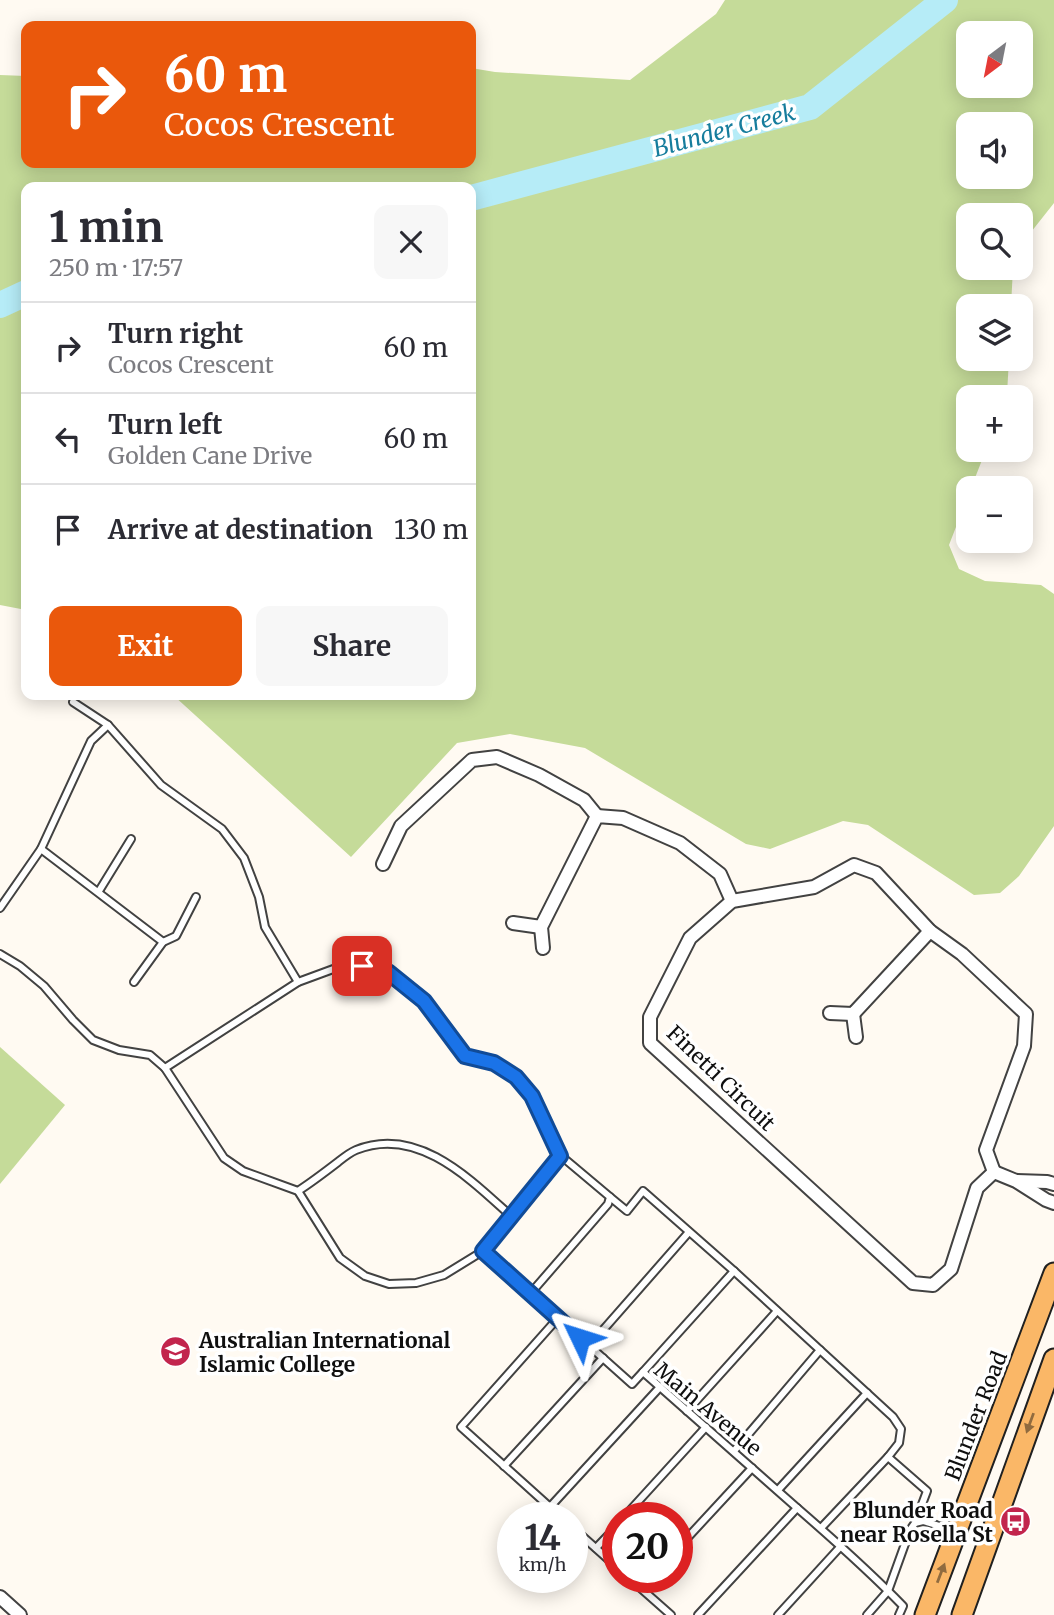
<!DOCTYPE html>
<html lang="en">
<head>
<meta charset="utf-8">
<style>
	body { margin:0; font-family:Merriweather,serif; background:#f7f7f7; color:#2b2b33; height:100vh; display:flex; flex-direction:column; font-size:26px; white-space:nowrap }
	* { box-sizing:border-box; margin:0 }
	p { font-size:23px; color:#7c7c81 }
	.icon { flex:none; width:38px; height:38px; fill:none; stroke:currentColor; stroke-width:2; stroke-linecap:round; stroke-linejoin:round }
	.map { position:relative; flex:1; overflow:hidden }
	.side { position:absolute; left:21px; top:182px; width:455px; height:518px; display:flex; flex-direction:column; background:#fff; border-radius:14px; box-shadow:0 4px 18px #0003 }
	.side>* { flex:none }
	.banner { position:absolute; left:21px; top:21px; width:455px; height:147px; border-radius:14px; box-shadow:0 4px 18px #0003; background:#ea580c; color:#fff; overflow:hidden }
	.needle { width:46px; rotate:212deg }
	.tools { position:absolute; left:956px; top:21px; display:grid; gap:14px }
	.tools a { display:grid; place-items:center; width:77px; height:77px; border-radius:14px; background:#fff; box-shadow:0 4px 18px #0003; font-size:35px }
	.speed { position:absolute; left:497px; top:1502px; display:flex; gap:14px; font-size:35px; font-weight:700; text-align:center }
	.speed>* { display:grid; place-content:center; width:91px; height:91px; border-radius:50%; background:#fff; box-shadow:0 4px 18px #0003; line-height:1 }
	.speed small { font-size:18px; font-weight:400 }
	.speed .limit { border:10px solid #d22; background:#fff; color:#111 }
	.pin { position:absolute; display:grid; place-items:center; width:60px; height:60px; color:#fff; margin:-30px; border-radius:14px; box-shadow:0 4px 10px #0006 }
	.me { position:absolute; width:77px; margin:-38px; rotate:311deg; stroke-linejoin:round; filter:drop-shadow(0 0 5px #0008) }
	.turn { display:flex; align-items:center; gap:24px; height:147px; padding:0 28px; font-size:32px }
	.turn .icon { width:91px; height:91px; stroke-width:2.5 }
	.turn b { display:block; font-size:49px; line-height:60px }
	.round { display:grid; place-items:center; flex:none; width:74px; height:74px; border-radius:14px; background:#f7f7f7 }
	.headline { display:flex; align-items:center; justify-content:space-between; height:119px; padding:0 28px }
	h1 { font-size:42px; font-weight:700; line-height:52px }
	.primary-button { display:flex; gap:14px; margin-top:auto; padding:14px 28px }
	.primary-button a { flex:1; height:80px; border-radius:14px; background:#ea580c; color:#fff; font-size:28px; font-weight:700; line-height:80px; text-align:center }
	.primary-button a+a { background:#f7f7f7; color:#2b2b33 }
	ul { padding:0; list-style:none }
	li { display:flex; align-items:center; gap:21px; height:91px; padding:0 28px; border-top:2px solid #e1e1e2 }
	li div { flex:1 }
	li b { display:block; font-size:26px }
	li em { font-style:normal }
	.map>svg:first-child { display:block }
	.forest { fill:#c5db99; fill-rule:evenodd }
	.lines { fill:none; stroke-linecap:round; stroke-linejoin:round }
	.river { stroke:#b6ecf7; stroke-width:26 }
	.lane-casing { stroke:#424242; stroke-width:10 }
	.street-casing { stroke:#424242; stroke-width:16 }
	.primary-casing { stroke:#202020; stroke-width:23 }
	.lane { stroke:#fff; stroke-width:6 }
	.street { stroke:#fff; stroke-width:12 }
	.primary { stroke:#fab767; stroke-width:19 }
	.oneway { fill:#906b3f }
	.route-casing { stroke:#114b97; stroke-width:18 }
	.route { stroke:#1a73e8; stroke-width:12 }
	.labels { text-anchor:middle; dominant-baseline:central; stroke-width:7; stroke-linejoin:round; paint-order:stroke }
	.street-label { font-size:21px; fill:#0f0f0f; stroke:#fff }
	.poi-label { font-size:21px; font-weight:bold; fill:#0f0f0f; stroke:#fff; text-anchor:start }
	.water-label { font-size:23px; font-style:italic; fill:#167d9d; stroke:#fff }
</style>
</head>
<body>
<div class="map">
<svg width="1054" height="1615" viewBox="0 0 1054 1615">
	<rect width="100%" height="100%" fill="#fffaf2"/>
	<!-- forest -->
	<g class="forest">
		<path d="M725,0H1054V203L1020,246V215H968V268H1013L1011,306H968V359H1009L1007,394L1006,397H968V450H986L971,488H968V496L949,545L959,569L985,581L1041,585L1054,594V826L1019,876L1000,893L974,895L868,825L843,821L770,849L746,844L585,748L510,734L457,743L351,857L173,695H471V187H26V610L0,605V75L26,76V163H471V68L495,72L630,80L716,14ZM968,33H1020V86H968ZM968,124H1020V177H968Z"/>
		<polygon points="0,1047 65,1105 0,1184"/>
	</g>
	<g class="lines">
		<!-- river -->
		<g class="river">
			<polyline points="471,198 810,107 945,0"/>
			<polyline points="0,305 26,293"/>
		</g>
		<defs>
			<g id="lane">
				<polyline points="73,702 108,725 161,785 222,829 244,858 259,897 265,927 298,982"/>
				<polyline points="41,849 163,942"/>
				<polyline points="99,891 131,839"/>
				<polyline points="0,908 41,849 91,741 108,725"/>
				<polyline points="0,954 20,966 44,986 73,1020 93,1040 119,1050 150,1055 165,1068 224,1158 243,1171 298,1191 340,1258 365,1276 389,1284 416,1283 444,1275 483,1251 560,1155"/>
				<polyline points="134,982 163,942 176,936 196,897"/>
				<polyline points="165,1068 298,982 336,968 362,966 388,972 424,1001 465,1056 494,1064 516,1077 532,1096 560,1155 610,1197 608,1204 530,1294"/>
				<path d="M298,1191C312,1182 325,1172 338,1162C343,1158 349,1153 356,1150C417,1125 470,1179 511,1216"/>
				<polyline points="610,1197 627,1211 643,1191 734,1271 643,1372"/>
				<path d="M483,1251L632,1384L643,1372C694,1417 745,1462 796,1507C833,1539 869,1571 903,1606L899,1615"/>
				<polyline points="734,1271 893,1417 901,1429 899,1443 888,1457"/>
				<polyline points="558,1318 461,1427 561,1517"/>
				<polyline points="589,1346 689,1232"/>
				<polyline points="687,1411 777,1311"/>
				<polyline points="734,1451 820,1350"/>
				<polyline points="504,1466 603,1358"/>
				<polyline points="778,1490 867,1393"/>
				<polyline points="550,1507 660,1387"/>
				<polyline points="624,1517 706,1427"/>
				<polyline points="572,1527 618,1568"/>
				<polyline points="821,1528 888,1457 927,1491 915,1523"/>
				<polyline points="596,1548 618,1525"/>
				<polyline points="677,1549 752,1468"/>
				<polyline points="628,1577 671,1615"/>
				<polyline points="641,1588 651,1577"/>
				<polyline points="698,1615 797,1508"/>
				<polyline points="778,1615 841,1546"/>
				<polyline points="867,1615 888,1591 910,1530 915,1523 923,1521 953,1530"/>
			</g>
			<g id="street">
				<polyline points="383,864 401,826 472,760 497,757 539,775 584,800 597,816"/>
				<polygon points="854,865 876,873 930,931 962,954 1026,1014 1024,1046 986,1150 994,1172 977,1188 951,1269 933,1285 913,1283 650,1043 650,1017 690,938 732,901 814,887"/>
				<polyline points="513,923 541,927"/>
				<polyline points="543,948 541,927 597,816 623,818 680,843 720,874 732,901"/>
				<polyline points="830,1013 853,1014 930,931"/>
				<polyline points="853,1014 856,1037"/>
				<polyline points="994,1172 1016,1181 1046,1200 1054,1203"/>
				<polyline points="1017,1181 1047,1182 1054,1184"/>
				<polyline points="0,1597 20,1615"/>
			</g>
			<g id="primary">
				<polyline points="925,1615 1054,1273"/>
				<polyline points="962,1615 1054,1359"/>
			</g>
		</defs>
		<!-- lane casing -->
		<use href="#lane" class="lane-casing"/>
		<!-- street casing -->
		<use href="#street" class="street-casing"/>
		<!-- primary casing -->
		<use href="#primary" class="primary-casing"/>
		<!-- lane -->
		<use href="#lane" class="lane"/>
		<!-- street -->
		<use href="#street" class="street"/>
		<!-- primary -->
		<use href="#primary" class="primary"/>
	</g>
	<!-- one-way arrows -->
	<defs><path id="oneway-solid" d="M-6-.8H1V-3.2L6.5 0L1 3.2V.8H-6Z" transform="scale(1.75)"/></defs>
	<g class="oneway">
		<use href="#oneway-solid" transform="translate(1030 1423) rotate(110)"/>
		<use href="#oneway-solid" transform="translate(941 1573) rotate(-69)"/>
	</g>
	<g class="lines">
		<defs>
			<polyline id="route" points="362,966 388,972 424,1001 465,1056 494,1063 516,1077 532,1096 560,1156 483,1251 580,1338"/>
		</defs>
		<!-- route casing -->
		<use href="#route" class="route-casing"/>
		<!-- route -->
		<use href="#route" class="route"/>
	</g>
	<!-- icons -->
	<defs>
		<symbol id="school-disc" viewBox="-11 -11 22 22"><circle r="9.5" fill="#c2254d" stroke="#fff"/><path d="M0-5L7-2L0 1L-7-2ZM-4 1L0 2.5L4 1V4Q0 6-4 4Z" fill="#fff"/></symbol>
		<symbol id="bus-disc" viewBox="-11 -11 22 22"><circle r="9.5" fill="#c2254d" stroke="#fff"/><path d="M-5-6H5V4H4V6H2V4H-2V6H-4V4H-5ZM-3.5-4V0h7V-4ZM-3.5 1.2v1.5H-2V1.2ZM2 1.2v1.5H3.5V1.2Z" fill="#fff"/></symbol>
	</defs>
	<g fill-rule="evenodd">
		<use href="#school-disc" x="158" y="1334" width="35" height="35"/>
		<use href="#bus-disc" x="998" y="1504" width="35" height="35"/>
	</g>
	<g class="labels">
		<!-- street labels -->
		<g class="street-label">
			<text transform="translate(721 1078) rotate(44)">Finetti Circuit</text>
			<text transform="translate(708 1409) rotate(40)">Main Avenue</text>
			<text transform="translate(976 1416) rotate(-69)">Blunder Road</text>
		</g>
		<!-- poi labels -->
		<g class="poi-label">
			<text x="199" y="1340">Australian International<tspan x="199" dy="24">Islamic College</tspan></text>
			<text x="993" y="1510" text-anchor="end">Blunder Road<tspan x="993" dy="24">near Rosella St</tspan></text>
		</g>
		<!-- water labels -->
		<g class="water-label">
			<text transform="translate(724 130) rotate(-15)">Blunder Creek</text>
		</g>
	</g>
</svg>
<div class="tools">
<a><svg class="needle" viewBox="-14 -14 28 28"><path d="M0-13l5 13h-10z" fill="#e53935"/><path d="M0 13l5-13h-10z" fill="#7c7c81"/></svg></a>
<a><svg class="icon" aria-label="sound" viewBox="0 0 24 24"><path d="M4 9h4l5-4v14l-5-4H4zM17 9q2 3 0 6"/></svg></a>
<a><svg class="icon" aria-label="search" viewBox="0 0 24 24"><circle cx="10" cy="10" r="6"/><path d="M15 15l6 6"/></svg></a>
<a><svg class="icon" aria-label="layers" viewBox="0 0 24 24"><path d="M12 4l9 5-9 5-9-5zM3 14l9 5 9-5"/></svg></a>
<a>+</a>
<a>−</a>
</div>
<div class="speed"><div>14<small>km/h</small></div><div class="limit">20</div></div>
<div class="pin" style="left:362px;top:966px;background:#d93025"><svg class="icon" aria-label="arrive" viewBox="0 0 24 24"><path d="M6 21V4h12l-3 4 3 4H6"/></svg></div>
<svg class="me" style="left:580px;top:1338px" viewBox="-20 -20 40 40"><path d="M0-17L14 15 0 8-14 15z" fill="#1a73e8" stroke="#fff" stroke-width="4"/></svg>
<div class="banner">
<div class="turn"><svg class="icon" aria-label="right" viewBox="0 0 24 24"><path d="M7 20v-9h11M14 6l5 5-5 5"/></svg><div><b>60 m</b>Cocos Crescent</div></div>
</div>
<section class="side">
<div class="headline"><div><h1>1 min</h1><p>250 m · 17:57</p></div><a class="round"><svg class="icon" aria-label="close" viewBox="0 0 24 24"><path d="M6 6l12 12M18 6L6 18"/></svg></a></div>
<ul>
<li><svg class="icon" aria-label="right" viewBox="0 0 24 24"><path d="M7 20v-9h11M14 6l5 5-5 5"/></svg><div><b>Turn right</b><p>Cocos Crescent</p></div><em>60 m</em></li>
<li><svg class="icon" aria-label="left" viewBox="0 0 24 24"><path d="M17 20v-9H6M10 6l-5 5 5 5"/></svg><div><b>Turn left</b><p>Golden Cane Drive</p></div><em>60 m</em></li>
<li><svg class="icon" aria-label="arrive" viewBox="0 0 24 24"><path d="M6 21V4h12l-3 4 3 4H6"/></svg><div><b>Arrive at destination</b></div><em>130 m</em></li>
</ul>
<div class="primary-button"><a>Exit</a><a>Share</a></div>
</section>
</div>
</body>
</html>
